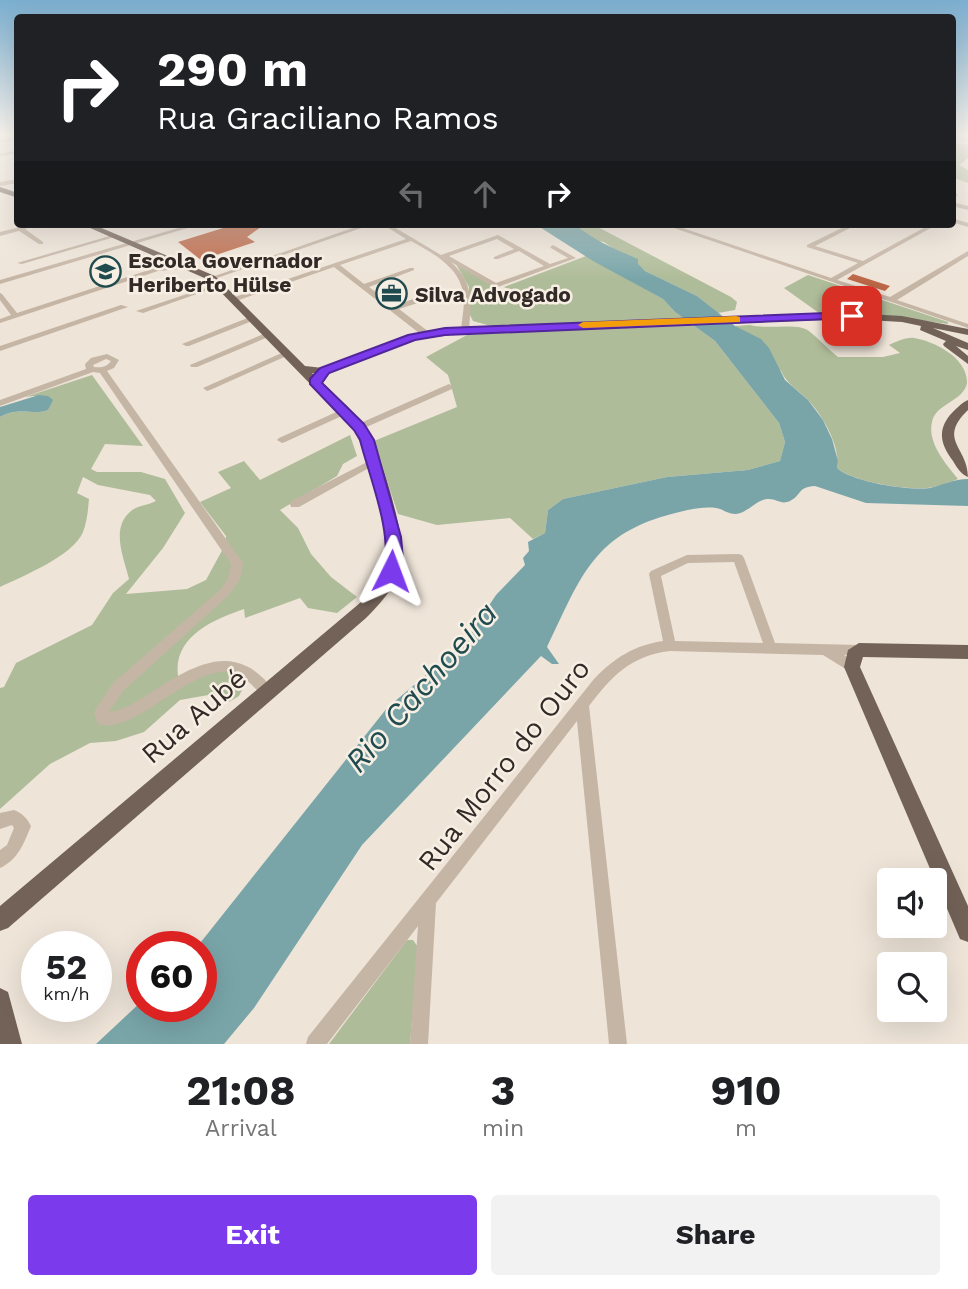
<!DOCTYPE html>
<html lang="en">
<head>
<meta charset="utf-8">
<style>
	body { margin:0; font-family:"Work Sans",sans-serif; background:#f2f2f2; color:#202124; height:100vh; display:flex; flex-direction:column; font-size:26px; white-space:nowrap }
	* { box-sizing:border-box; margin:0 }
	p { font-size:23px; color:#757577 }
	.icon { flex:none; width:38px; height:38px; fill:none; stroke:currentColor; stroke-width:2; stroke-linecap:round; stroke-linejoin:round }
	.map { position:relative; height:1044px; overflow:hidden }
	.sheet { display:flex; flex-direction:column; background:#fff; flex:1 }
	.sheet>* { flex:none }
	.top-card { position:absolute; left:14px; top:14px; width:942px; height:214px; border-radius:7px; box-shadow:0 7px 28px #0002; background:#202124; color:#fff; overflow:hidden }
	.controls { position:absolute; left:877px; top:868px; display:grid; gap:14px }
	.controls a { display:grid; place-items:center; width:70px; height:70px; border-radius:7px; background:#fff; box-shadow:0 7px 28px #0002; font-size:35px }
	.speed { position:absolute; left:21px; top:931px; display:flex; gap:14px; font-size:35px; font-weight:700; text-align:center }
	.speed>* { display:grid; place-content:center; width:91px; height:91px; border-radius:50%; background:#fff; box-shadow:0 7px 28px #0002; line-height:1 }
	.speed small { font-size:18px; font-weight:400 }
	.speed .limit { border:10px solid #d22; background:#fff; color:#111 }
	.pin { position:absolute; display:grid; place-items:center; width:60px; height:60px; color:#fff; margin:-30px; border-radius:14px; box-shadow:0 4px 10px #0006 }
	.me { position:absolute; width:77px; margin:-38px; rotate:3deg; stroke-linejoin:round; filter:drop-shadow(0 0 5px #0008) }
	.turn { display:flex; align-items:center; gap:24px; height:147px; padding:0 28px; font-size:32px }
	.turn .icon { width:91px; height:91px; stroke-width:2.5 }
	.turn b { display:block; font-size:49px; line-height:60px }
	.lanes { display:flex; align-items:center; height:66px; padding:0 28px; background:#0003; justify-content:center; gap:35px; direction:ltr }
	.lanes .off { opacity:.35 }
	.eta { display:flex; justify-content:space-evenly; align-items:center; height:119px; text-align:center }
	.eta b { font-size:42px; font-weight:700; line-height:49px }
	.primary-button { display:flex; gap:14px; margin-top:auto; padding:14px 28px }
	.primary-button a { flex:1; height:80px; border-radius:7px; background:#7c3aed; color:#fff; font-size:28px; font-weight:700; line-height:80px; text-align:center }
	.primary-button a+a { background:#f2f2f2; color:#202124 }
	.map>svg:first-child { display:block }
	.green { fill:#afbc99 }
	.water { fill:#79a5a9 }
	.building { fill:#bc6848 }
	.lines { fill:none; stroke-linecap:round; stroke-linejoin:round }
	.minor { fill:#c5b5a5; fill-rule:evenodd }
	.major { fill:#736258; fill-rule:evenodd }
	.route { fill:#7c3aed; stroke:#51269a; stroke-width:2 }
	.slow { fill:#f59e0b }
	.labels { text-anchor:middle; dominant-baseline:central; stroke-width:5; stroke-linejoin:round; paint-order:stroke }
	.far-poi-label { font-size:21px; font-weight:bold; fill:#322a26; stroke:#f7efe4; text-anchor:start }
	.near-street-label { font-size:28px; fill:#322a26; stroke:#f7efe4 }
	.near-water-label { font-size:32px; font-style:italic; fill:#1f4b4f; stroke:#f7efe4 }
</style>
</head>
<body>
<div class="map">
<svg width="968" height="1044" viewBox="0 0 968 1044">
	<rect width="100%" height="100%" fill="#eee4d8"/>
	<!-- green -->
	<g class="green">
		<polygon points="952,143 968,145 968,158 959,165 968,170 968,183 952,177"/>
		<polygon points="575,224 592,224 731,297 737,302 735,310 718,313 697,296 645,271 604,242 593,240"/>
		<polygon points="586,256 663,299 675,312 715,341 779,423 785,442 780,461 748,470 667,477 563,499 548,510 545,533 533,539 510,518 437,525 398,514 374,441 457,407 448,375 426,357 469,334 534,332 528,324 491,326 473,321 469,313 469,287 456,264 527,307 532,300 504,287"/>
		<polygon points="808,275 948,322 948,324 863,313 819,313 784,288"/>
		<path d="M750,325C766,330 798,322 809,331C819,339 828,349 838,357H883L900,353L889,345C896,342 906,337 914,338C934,341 968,358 967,383C964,401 935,404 932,422C927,443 946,464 958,479C948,483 937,487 927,488C906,490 853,482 837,468C841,446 822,414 807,399C797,389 787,384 781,371L735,326Z"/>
		<path d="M92,375L143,446L105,444L91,469L97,472H141L165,479L185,513L163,548L126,594L187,589L206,580L225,545L226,536L200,502L231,488L218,472L244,461L260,480L350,435L357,456L343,464L337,476L280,510L298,528L311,554L331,577L357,597L337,613L308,608L300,598L245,618L244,609C212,620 173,637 178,676L187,681L222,666L241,674L246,682L239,696L229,702L214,694L180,700L144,732L116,741L90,743L50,764L0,809V688L4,687L16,663L92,625L113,593L129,579C124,558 110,528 131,511C137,506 148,505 156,501L150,495L98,485L83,477L77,493L89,499C88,510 87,522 83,532C73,556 23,576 0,587V417C21,406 33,416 48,410L52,400L34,396L25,397Z"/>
		<polygon points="407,940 413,940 418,947 410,1044 329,1044"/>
	</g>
	<!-- water -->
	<g class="water">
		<path d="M535,224H575C594,241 615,249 638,259V264L645,271L697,296L735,326L761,339L769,348L785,380L808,400L823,420L832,439L838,461L837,468C852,482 909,491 930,488C943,485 954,479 968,479V506L866,503L815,486C797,487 802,495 790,501C781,505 777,499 769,499C756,499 748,513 736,514C727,514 723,509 716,508C701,506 682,511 668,515C591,536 579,582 547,647L559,664H552L541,656L362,845L254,1008L224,1044H96L142,1001V1006H201V947H197L387,708L440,663L449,651L460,649L496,595L525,565L523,558L529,551L528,542L545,533L548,510L563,499L667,477L748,470L780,461L785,442L779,423L715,341L675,312L663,299L593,261Z"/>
		<path d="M39,395L48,396L53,400L48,410C33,416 20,406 0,417V407Z"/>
	</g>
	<!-- building -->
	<g class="building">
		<polygon points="236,224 257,224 261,227 247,237 255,242 201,260 178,242"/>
		<polygon points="853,274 890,286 885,291 847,279"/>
	</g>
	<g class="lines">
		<!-- minor -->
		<g class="minor">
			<polygon points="18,137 18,140 0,143 0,141"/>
			<polygon points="952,137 968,139 968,141 952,139"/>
			<polygon points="18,150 18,153 0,156 0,154"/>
			<polygon points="18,179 18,183 0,186 0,182"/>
			<polygon points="952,191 958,195 952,199"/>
			<polygon points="952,202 968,206 968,210 952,206"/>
			<polygon points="952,218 968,223 968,227 952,222"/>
			<polygon points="32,224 42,224 25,229 43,242 43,244 39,244 19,231 0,236 0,232"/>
			<polygon points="104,224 114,224 96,230 93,228"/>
			<polygon points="192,224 201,224 0,284 0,280"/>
			<polygon points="364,224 373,224 214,279 209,278"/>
			<path d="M382,224H389L441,255L498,235L550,264L568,258L551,248L550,247L553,245L576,258L495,288L451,262C474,283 471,301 469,330L465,332L461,330C462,316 467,299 461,285C454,264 429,251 411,241L340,265L364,284L410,268H414V270L369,287L394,306L424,295H430V299L399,309L429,332V336H423L334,267L236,301L229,299L406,239ZM497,239L514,249L494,257V259H498L519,251L544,266L496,283L449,256Z"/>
			<polygon points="662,224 671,224 831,278 858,263 807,247 807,245 850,224 858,224 815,246 863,261 931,224 938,224 837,280 890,297 968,251 968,256 897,300 968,324 968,328"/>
			<polygon points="113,235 118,236 22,264 17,263"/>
			<polygon points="190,265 192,266 192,268 158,271 0,323 0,319 11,315 0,300 0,293 2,294 17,313 155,268"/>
			<polygon points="217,284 222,285 143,313 136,311"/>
			<polygon points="121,305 128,307 0,351 0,346"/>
			<polygon points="250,317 257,319 189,346 186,346 182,344"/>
			<polygon points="266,333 273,335 197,367 191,367 190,365"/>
			<polygon points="284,352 290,352 291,354 210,390 207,391 203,388"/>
			<path d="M107,354L119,360L114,368L107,371L243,563L240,579L229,595L123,691L109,712C124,710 136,702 149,694C176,677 213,650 246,666C256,670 264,679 272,687L274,691L272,695L267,697L262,695C255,689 247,678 238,674C194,658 136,737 98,724L94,712L113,683L221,589L228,578L231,564L100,373L93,372L0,406V400L86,369L85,364L91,358ZM106,359L111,361C107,367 101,368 94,367L93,365Z"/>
			<polygon points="449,384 453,387 452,389 362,429 359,430 354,427 356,425"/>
			<polygon points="343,409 346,410 346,414 285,442 282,443 277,440 279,438"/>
			<polygon points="373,459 378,462 376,464 299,507 291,507 290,504 291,501"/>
			<path d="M738,554L742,555L744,558L775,643L859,645L863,646L865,650L863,654L844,655L856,663L858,667L856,671L852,673L823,655L670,651C630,656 612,676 589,706L627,1044H609L577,721L436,903L428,1044H410L418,926L327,1044H306L308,1037L594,679C614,658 635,645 663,641L649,574L651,571L687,555ZM734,562L763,643L675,641L661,576L688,563Z"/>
			<path d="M14,810C22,813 27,818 31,826C24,843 18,860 0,868V850L7,845L14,828L12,825L0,829V813Z"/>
		</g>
		<!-- major -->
		<g class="major">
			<polygon points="0,187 18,193 18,198 0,192"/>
			<path d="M81,224H92L215,276L305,366L323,368L412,334L465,327L851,313L902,316L968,329V335L933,328L968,343V350L956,346L968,356V364L944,346L943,344L946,341L920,330L921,326L902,322L851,319L465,333L414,340L328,373H312C329,390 351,407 365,427C380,449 405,533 402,560C400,583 381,603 366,618L8,928L0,931V906L354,608C369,596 385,580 387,560C391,531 368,455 354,429L209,280Z"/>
			<path d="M968,400V410C937,440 968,447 968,477C961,474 957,468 953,461C941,445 937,431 950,415C956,409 961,403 968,400Z"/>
			<polygon points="859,643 968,645 968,659 863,657 860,667 968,906 968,942 960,939 844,667 848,650"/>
			<polygon points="0,988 8,992 22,1044 0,1044"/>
		</g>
	</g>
	<!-- sky -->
	<linearGradient id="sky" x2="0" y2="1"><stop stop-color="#7baecf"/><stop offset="0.48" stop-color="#f7f3ed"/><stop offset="1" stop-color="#f7f3ed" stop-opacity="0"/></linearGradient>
	<rect width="968" height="279" fill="url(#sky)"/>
	<!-- route -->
	<path class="route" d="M852,312L857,316L855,318L445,335L415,340L329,373L322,383L364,424L374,440L401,537L403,559L397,576H385L383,571C394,535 369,476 360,440L354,430L310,384V379L320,368L408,335L445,328Z"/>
	<!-- slow -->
	<polygon class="slow" points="736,316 740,317 740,322 583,328 578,325 583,322"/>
	<!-- icons -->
	<defs>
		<symbol id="school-ring" viewBox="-11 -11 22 22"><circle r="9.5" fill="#f7efe4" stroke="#1f4b4f" stroke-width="1.5"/><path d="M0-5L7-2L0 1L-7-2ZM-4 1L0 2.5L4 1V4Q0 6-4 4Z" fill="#1f4b4f"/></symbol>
		<symbol id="office-ring" viewBox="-11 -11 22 22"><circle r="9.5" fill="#f7efe4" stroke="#1f4b4f" stroke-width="1.5"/><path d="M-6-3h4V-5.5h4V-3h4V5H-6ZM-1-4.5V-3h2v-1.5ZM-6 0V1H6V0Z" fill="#1f4b4f"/></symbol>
	</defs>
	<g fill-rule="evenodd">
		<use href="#school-ring" x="88" y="254" width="35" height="35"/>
		<use href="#office-ring" x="374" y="276" width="35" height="35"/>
	</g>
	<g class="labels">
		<!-- far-poi labels -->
		<g class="far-poi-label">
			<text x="128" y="260">Escola Governador<tspan x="128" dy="24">Heriberto Hülse</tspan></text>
			<text x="415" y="294">Silva Advogado</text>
		</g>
		<!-- near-street labels -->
		<g class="near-street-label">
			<text transform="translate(194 716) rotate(-41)">Rua Aubé</text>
			<text transform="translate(504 765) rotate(-52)">Rua Morro do Ouro</text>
		</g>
		<!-- near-water labels -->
		<g class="near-water-label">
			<text transform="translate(421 687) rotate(-49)">Rio Cachoeira</text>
		</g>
	</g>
</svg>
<div class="controls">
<a><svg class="icon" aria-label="sound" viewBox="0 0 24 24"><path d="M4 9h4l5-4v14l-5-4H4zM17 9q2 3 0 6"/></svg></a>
<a><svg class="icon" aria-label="search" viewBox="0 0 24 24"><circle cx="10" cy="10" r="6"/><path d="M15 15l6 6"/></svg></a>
</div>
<div class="speed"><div>52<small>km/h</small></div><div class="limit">60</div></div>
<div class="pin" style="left:852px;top:316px;background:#d93025"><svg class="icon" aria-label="arrive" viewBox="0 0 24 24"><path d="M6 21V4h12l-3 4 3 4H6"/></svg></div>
<svg class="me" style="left:391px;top:571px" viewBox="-20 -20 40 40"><path d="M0-17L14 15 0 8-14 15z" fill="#7c3aed" stroke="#fff" stroke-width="4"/></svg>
<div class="top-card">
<div class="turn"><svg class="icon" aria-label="right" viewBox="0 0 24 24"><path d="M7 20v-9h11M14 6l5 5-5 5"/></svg><div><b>290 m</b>Rua Graciliano Ramos</div></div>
<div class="lanes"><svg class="icon off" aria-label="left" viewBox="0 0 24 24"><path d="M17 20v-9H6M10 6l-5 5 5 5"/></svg><svg class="icon off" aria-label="ahead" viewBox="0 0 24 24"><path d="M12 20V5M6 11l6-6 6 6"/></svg><svg class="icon" aria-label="right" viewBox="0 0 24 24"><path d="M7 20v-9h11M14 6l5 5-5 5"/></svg></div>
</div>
</div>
<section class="sheet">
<div class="eta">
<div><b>21:08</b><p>Arrival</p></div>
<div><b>3</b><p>min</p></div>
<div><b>910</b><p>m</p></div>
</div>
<div class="primary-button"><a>Exit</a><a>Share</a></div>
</section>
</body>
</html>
